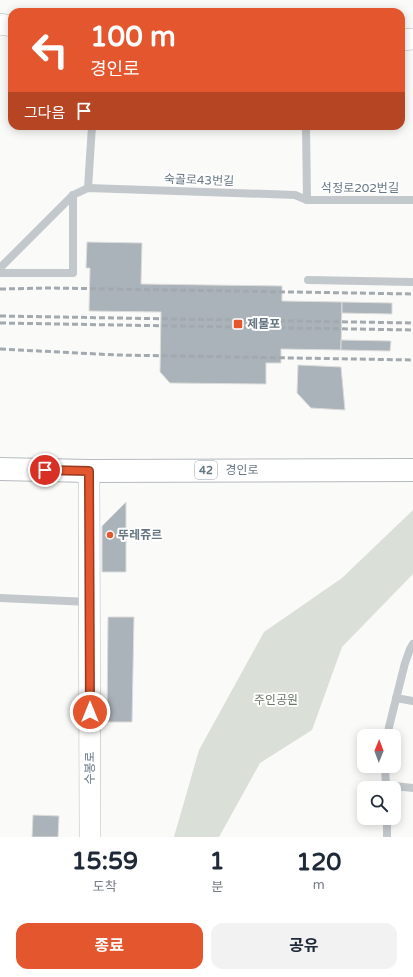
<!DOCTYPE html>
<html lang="ko">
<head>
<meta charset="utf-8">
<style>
	body { margin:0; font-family:"Varela Round","Noto Sans KR",sans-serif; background:#f2f2f3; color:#1f2937; height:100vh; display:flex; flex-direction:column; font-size:15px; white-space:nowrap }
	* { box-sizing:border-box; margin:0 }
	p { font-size:13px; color:#747a83 }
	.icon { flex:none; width:22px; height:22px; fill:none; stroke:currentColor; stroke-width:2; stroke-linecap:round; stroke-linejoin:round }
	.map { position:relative; height:837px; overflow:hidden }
	.side { display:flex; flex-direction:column; background:#fff; flex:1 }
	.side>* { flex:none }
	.hud { position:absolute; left:8px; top:8px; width:397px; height:122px; border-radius:12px; box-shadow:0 2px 10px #0003; background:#e4572e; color:#fff; overflow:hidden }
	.needle { width:26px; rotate:1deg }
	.fabs { position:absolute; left:357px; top:729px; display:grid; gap:8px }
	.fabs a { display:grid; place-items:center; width:44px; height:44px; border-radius:8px; background:#fff; box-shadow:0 2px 10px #0003; font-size:20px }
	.pin { position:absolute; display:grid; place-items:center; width:34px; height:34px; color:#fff; margin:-17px; border:2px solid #fff; border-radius:50%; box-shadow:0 1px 4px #0007 }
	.me { position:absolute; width:44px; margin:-22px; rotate:0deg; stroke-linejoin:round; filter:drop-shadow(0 0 3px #0008) }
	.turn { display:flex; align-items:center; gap:14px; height:84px; padding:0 16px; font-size:18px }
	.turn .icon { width:52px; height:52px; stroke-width:2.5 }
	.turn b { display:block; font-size:28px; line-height:34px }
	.then { display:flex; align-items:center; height:38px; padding:0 16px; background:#0003; gap:8px; font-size:15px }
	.eta { display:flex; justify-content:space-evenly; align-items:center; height:68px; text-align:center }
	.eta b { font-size:24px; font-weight:700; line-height:28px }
	.action { display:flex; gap:8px; margin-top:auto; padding:8px 16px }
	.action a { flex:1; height:46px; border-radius:12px; background:#e4572e; color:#fff; font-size:16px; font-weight:700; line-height:46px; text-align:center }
	.action a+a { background:#f2f2f3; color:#1f2937 }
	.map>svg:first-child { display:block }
	.green { fill:#dadfd7 }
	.building { fill:#aab3b9; stroke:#dcdcda }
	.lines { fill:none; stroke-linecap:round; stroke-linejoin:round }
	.secondary-casing { stroke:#b3babf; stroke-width:22 }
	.primary-casing { stroke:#b5babe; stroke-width:24 }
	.lane { stroke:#c3c8cc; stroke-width:8 }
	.secondary { stroke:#fff; stroke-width:21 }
	.primary { stroke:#fff; stroke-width:22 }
	.rail { stroke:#a2aab0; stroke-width:3; stroke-dasharray:6 3; stroke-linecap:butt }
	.route-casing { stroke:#94391e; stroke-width:10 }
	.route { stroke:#e4572e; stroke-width:7 }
	.poi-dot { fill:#e4572e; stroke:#fff; stroke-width:1.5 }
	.labels { text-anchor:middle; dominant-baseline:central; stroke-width:4; stroke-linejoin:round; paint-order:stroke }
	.shield { fill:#fff; stroke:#939fa8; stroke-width:1 }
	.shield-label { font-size:11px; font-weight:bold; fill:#657683 }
	.street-label { font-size:12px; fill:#657683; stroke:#fff }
	.poi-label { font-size:12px; font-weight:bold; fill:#657683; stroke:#fff; text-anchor:start }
	.park-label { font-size:12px; fill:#687a64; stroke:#fff }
</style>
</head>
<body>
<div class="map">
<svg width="413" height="837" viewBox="0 0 413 837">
	<rect width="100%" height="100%" fill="#fafaf8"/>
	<!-- green -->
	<polygon class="green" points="413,510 413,574 342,647 312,730 260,763 219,837 174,837 199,750 264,632 342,578"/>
	<!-- building -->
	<g class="building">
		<polygon points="87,242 142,243 141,284 282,286 282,301 342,302 341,350 281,349 281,363 266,363 266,384 170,383 160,372 161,312 89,311 90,268 86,268"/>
		<polygon points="342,302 392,303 392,314 342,313"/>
		<polygon points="341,340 391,341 390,351 341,350"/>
		<polygon points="298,365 341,367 345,410 311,408 297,393"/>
		<polygon points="126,502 126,572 102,572 102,526"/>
		<polygon points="108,617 134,617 132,722 107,722"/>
		<polygon points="33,815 59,816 58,837 32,837"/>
	</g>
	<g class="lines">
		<defs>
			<g id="secondary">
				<polyline points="0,24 12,26"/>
				<polyline points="401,40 413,39"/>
				<polyline points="89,471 90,837"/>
			</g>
			<polyline id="primary" points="0,469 89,471 413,470"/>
		</defs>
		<!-- secondary casing -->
		<use href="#secondary" class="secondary-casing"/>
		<!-- primary casing -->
		<use href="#primary" class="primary-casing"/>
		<!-- lane -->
		<g class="lane">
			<polyline points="306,126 307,200"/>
			<polyline points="88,188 92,126"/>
			<polyline points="0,268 73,195 88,188 295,195 307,200 413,200"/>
			<polyline points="0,273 73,273 73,195"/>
			<polyline points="308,280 413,282"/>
			<polyline points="0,598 89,602"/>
			<polyline points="396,698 413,701"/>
			<polyline points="388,736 389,727 405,663 410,649 413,644"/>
			<polyline points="385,766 386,788"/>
			<polyline points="386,785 413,788"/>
			<polyline points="387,818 387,837"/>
		</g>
		<!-- secondary -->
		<use href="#secondary" class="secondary"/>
		<!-- primary -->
		<use href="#primary" class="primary"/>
		<!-- rail -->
		<g class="rail">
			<polyline points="0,289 51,288 413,294"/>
			<polyline points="0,316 413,323"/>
			<polyline points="0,323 413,330"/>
			<polyline points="0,349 117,355 413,360"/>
		</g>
	</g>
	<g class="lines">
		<defs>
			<polyline id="route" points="45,470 89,471 90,712"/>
		</defs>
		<!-- route casing -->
		<use href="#route" class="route-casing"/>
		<!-- route -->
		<use href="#route" class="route"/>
	</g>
	<!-- markers -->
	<g class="poi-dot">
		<rect x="233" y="319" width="10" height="10" rx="2"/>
		<circle cx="110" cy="535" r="4"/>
	</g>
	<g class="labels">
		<!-- shield labels -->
		<rect class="shield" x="195" y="461" width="22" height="18" rx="3"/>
		<g class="shield-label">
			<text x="206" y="470">42</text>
		</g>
		<!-- street labels -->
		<g class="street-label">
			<text transform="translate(199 180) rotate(2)">숙골로43번길</text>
			<text x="360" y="188">석정로202번길</text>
			<text x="242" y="470">경인로</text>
			<text transform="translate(90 768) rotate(-90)">수봉로</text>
		</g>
		<!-- poi labels -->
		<g class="poi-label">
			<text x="247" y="324">제물포</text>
			<text x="118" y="535">뚜레쥬르</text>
		</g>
		<!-- park labels -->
		<g class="park-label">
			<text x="276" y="700">주인공원</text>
		</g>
	</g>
</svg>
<div class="fabs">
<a><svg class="needle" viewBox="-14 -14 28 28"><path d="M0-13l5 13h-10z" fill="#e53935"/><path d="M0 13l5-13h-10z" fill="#747a83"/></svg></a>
<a><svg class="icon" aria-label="search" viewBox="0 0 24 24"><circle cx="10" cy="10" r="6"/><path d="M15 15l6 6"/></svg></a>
</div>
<div class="pin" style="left:45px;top:470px;background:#d93025"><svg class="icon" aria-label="arrive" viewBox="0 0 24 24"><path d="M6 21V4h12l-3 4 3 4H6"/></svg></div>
<svg class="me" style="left:90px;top:712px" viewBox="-20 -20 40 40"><circle r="17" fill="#e4572e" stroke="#fff" stroke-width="3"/><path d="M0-11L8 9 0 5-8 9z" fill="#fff"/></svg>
<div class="hud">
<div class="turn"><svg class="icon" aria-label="left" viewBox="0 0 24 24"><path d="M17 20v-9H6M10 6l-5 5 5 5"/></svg><div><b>100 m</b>경인로</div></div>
<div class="then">그다음<svg class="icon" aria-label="arrive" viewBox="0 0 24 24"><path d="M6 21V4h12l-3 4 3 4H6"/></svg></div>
</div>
</div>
<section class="side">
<div class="eta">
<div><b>15:59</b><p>도착</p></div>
<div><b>1</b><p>분</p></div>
<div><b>120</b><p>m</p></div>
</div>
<div class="action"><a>종료</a><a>공유</a></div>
</section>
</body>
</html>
